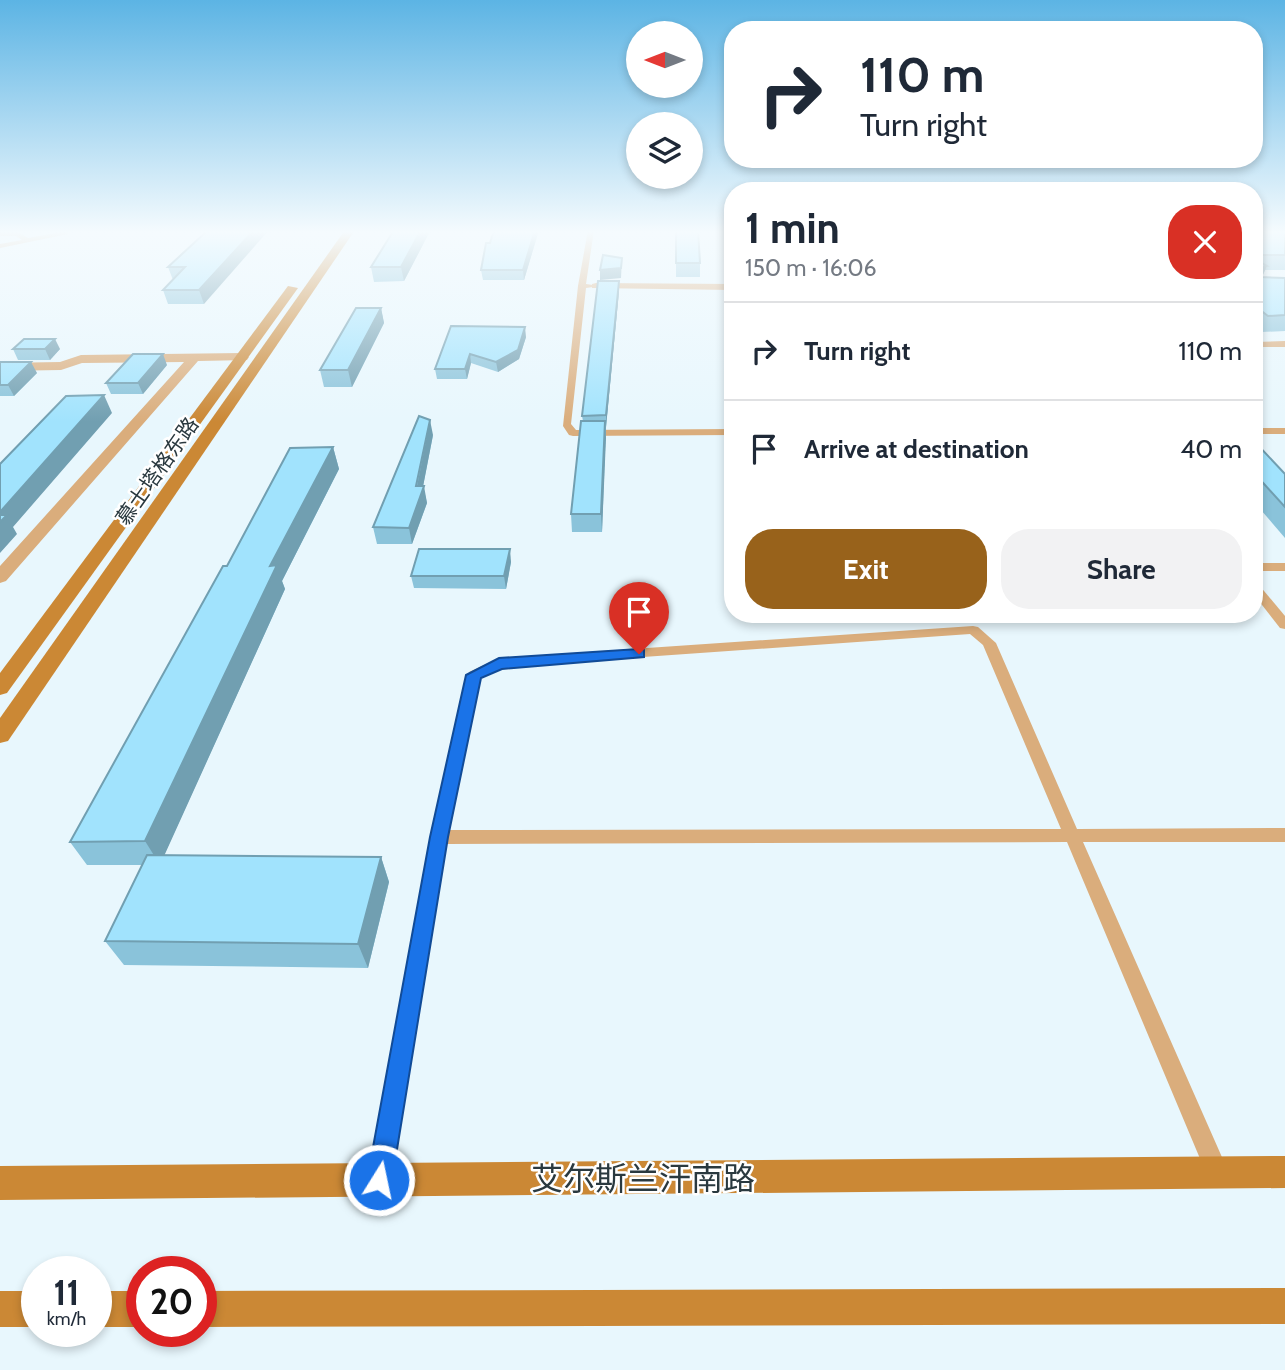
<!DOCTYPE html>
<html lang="en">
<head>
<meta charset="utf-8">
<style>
	body { margin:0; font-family:Cabin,"Noto Sans SC",sans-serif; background:#f2f2f3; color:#1f2937; height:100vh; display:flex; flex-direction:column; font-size:26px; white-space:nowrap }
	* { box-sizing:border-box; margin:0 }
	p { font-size:23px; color:#747a83 }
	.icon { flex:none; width:38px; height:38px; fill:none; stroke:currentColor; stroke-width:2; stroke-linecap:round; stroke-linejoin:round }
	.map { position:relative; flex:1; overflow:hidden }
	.details { position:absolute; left:724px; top:182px; width:539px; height:441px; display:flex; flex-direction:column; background:#fff; border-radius:28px; box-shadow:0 4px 10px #0003 }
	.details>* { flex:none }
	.top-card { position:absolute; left:724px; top:21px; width:539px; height:147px; border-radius:28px; box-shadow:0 4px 10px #0003; background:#fff; color:#1f2937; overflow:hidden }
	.needle { width:46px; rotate:270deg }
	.buttons { position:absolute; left:626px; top:21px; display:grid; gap:14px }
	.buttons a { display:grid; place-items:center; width:77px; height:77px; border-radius:50%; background:#fff; box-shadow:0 4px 10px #0003; font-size:35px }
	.speed { position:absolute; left:21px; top:1256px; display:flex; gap:14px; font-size:35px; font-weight:700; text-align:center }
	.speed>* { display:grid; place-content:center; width:91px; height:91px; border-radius:50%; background:#fff; box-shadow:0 4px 10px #0003; line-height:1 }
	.speed small { font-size:18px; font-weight:400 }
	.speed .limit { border:10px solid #d22; background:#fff; color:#111 }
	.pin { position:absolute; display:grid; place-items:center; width:60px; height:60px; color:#fff; margin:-72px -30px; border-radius:50% 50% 50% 0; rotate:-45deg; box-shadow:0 0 7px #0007 }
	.pin .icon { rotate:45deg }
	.me { position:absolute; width:77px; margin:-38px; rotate:10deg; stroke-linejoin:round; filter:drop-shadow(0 0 5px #0008) }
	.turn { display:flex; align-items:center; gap:24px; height:147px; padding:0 21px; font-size:32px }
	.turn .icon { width:91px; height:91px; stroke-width:2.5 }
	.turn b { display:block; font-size:49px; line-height:60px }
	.round { display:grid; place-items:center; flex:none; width:74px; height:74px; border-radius:28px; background:#f2f2f3 }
	.summary { display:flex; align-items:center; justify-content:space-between; height:119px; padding:0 21px }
	h1 { font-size:42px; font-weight:700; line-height:52px }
	.primary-button { display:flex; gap:14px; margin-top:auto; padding:14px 21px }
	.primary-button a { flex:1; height:80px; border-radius:28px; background:#98621b; color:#fff; font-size:28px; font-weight:700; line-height:80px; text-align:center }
	.primary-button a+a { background:#f2f2f3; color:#1f2937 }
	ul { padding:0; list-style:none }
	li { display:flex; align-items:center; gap:21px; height:98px; padding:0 21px; border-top:2px solid #e0e1e3 }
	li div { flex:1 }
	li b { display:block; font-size:26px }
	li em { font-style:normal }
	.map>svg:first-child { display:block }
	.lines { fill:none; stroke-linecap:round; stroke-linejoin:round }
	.service { fill:#daad7c; fill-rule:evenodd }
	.minor { fill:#daad7c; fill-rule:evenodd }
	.secondary { fill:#cb8835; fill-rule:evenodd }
	.wall { fill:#8ac3da }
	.shaded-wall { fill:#719fb1 }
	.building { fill:#a1e3fd; stroke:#719fb1; stroke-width:2 }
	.route { fill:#1a73e8; stroke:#114b97; stroke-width:2 }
	.labels { text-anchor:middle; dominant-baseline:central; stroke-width:5; stroke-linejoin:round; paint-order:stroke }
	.far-street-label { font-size:21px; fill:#2a393f; stroke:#fff }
	.near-street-label { font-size:32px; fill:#2a393f; stroke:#fff }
</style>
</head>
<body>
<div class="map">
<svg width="1285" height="1370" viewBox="0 0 1285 1370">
	<rect width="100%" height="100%" fill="#e8f7fd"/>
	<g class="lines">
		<!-- service -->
		<g class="service">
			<polygon points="588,230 594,230 586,284 600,286 586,288 571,424 576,430 733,429 733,435 573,436 569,435 563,426 578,286"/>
			<polygon points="66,231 68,234 0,248 0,244 22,240 16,236 0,236 0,232 18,232 28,238"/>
			<polygon points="1285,341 1285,347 1255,347 1255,342"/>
			<rect x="1255" y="428" width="30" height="6"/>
			<rect x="1255" y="563" width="30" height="8"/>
			<polygon points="1255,584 1259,585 1285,616 1285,629 1280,628 1255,596"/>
			<path d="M973,626L978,627L996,643L1077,829L1285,828V842H1083L1225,1164L1228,1172L1225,1180L1217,1183L1209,1180L1067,842L446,844L390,1180L387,1188L379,1191L371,1188L368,1180L431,837L469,672L499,658ZM970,634L983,645L1061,829L449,830L480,678L501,667Z"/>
		</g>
		<!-- minor -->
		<g class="minor">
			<polygon points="596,283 733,284 733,290 592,288 592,284"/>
			<polygon points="242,353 249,357 247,360 198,361 6,581 0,583 0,566 184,362 82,363 61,370 0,371 0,363 60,362 81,355"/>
		</g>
		<!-- secondary -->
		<g class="secondary">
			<polygon points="345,230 355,230 8,741 0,743 0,718"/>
			<polygon points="288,286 298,288 7,693 0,695 0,673"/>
			<polygon points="1285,1156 1285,1188 0,1200 0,1166"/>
			<polygon points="1285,1288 1285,1324 201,1327 201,1291"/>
			<rect x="0" y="1291" width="37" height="36"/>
			<rect x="96" y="1291" width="46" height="36"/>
		</g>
	</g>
	<!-- wall -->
	<g class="wall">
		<polygon points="208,230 204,304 168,304 163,290 173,280 168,267"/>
		<polygon points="539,230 524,280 483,280 481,270 490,243"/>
		<polygon points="676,230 700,263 700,277 676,277"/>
		<polygon points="1255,230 1285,230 1285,270 1265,270 1262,277 1285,278 1285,331 1261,332 1255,327"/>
		<polygon points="429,233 404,281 374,282 371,267"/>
		<polygon points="619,281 619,291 606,427 602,532 572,532 571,514 583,421 582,416"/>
		<polygon points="381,308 384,323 352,387 324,387 320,370"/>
		<polygon points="451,326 526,337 519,359 498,372 471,363 467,379 437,379 435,369"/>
		<polygon points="24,339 60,349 50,360 18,360 13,349"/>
		<polygon points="0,362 37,373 14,396 0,396"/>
		<polygon points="167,365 143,394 111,394 106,383"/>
		<polygon points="433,435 423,486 427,503 412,544 377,544 373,527"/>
		<polygon points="1255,442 1285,474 1285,538 1255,503"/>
		<polygon points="333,447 339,469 282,581 285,589 164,855 381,857 389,882 368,968 124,965 105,941 142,865 87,865 70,842 227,566"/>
		<polygon points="511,562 506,589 414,588 411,576"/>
	</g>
	<!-- shaded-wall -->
	<g class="shaded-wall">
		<polygon points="254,230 269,230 204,304 199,290"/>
		<polygon points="421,230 429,230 429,233 404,281 401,267"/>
		<polygon points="535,230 539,230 524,280 523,270"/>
		<polygon points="622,258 621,278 600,280 600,270"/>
		<polygon points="1267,266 1260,281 1260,267"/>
		<polygon points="619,281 619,291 606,427 606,415"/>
		<polygon points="381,308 384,323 352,387 348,370"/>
		<polygon points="525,327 526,337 519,359 498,372 496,362"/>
		<polygon points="55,339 60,349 50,360 45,349"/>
		<polygon points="163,354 167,365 143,394 138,383"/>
		<polygon points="470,354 471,363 467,379 465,369"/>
		<polygon points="31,362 37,373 14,396 8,385"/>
		<polygon points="104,395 112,413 13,527 17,534 0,553 0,512"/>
		<polygon points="430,420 433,435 422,492 424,486 427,503 412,544 409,528"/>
		<polygon points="605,421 606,438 602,532 601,514"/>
		<polygon points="333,447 339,469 282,581 285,589 160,865 145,841 270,566"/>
		<polygon points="510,549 511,562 506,589 504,576"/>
		<polygon points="381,857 389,882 368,968 358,944"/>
	</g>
	<!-- building -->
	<g class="building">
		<polygon points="208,230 254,230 199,290 163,290 185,267 168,267"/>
		<polygon points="394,230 421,230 401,267 371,267"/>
		<polygon points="494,230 535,230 523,270 481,270 486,243 490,243"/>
		<polygon points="676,230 698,230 700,263 676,263"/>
		<rect x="1255" y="230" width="30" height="25"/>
		<polygon points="603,255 622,258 621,268 600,270"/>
		<polygon points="1255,259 1267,266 1260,267 1260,277 1285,278 1285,315 1268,316 1255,306"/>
		<polygon points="598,281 619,281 606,415 582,416"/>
		<polygon points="356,308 381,308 348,370 320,370"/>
		<polygon points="451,326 525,327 518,350 496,362 470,354 465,369 435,369"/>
		<polygon points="24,339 55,339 45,349 13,349"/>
		<polygon points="133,354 163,354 138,383 106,383"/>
		<polygon points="0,362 31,362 8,385 0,385"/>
		<polygon points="104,395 0,512 0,464 66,396"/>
		<polygon points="419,416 430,420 416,486 424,486 409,528 373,527"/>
		<polygon points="581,421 605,421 601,514 571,514"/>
		<polygon points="1255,442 1285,474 1285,507 1255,474"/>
		<polygon points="333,447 270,566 277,565 145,841 70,842 223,566 227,566 290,448"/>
		<polygon points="0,515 7,515 0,522"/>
		<polygon points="419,549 510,549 504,576 411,576"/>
		<polygon points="147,855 381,857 358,944 105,941"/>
	</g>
	<!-- sky -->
	<linearGradient id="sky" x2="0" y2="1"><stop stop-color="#5cb4e4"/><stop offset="0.55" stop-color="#f5fbfe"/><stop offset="1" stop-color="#f5fbfe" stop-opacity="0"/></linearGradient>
	<rect width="1285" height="422" fill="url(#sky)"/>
	<!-- route -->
	<polygon class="route" points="639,649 644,650 644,657 502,669 481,678 448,837 392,1180 388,1189 379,1192 370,1189 367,1180 430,837 466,675 499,658"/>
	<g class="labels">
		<!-- far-street labels -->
		<g class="far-street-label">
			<text transform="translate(157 471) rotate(-55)">慕士塔格东路</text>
		</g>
		<!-- near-street labels -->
		<g class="near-street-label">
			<text x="643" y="1178">艾尔斯兰汗南路</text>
		</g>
	</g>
</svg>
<div class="buttons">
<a><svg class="needle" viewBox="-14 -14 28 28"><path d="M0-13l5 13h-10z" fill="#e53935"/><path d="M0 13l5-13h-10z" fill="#747a83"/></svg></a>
<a><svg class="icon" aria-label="layers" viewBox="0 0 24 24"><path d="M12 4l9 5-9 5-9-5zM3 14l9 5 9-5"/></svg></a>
</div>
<div class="speed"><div>11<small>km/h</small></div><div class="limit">20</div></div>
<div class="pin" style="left:639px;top:654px;background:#d93025"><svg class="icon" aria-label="arrive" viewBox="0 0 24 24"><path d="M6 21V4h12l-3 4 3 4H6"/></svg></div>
<svg class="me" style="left:379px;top:1180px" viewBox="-20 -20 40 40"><circle r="17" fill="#1a73e8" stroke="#fff" stroke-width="3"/><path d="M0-11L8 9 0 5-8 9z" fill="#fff"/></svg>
<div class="top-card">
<div class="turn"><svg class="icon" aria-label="right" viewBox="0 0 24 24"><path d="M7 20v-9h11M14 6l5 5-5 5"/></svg><div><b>110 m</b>Turn right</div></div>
</div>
<section class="details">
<div class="summary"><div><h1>1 min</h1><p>150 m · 16:06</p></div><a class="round" style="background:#d93025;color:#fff"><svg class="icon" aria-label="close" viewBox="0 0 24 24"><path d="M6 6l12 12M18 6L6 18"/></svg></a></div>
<ul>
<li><svg class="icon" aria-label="right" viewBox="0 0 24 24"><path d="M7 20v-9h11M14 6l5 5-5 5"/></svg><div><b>Turn right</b></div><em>110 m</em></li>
<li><svg class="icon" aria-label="arrive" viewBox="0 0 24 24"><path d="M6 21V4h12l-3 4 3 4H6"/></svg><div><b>Arrive at destination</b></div><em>40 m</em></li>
</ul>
<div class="primary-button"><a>Exit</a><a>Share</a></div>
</section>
</div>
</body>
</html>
